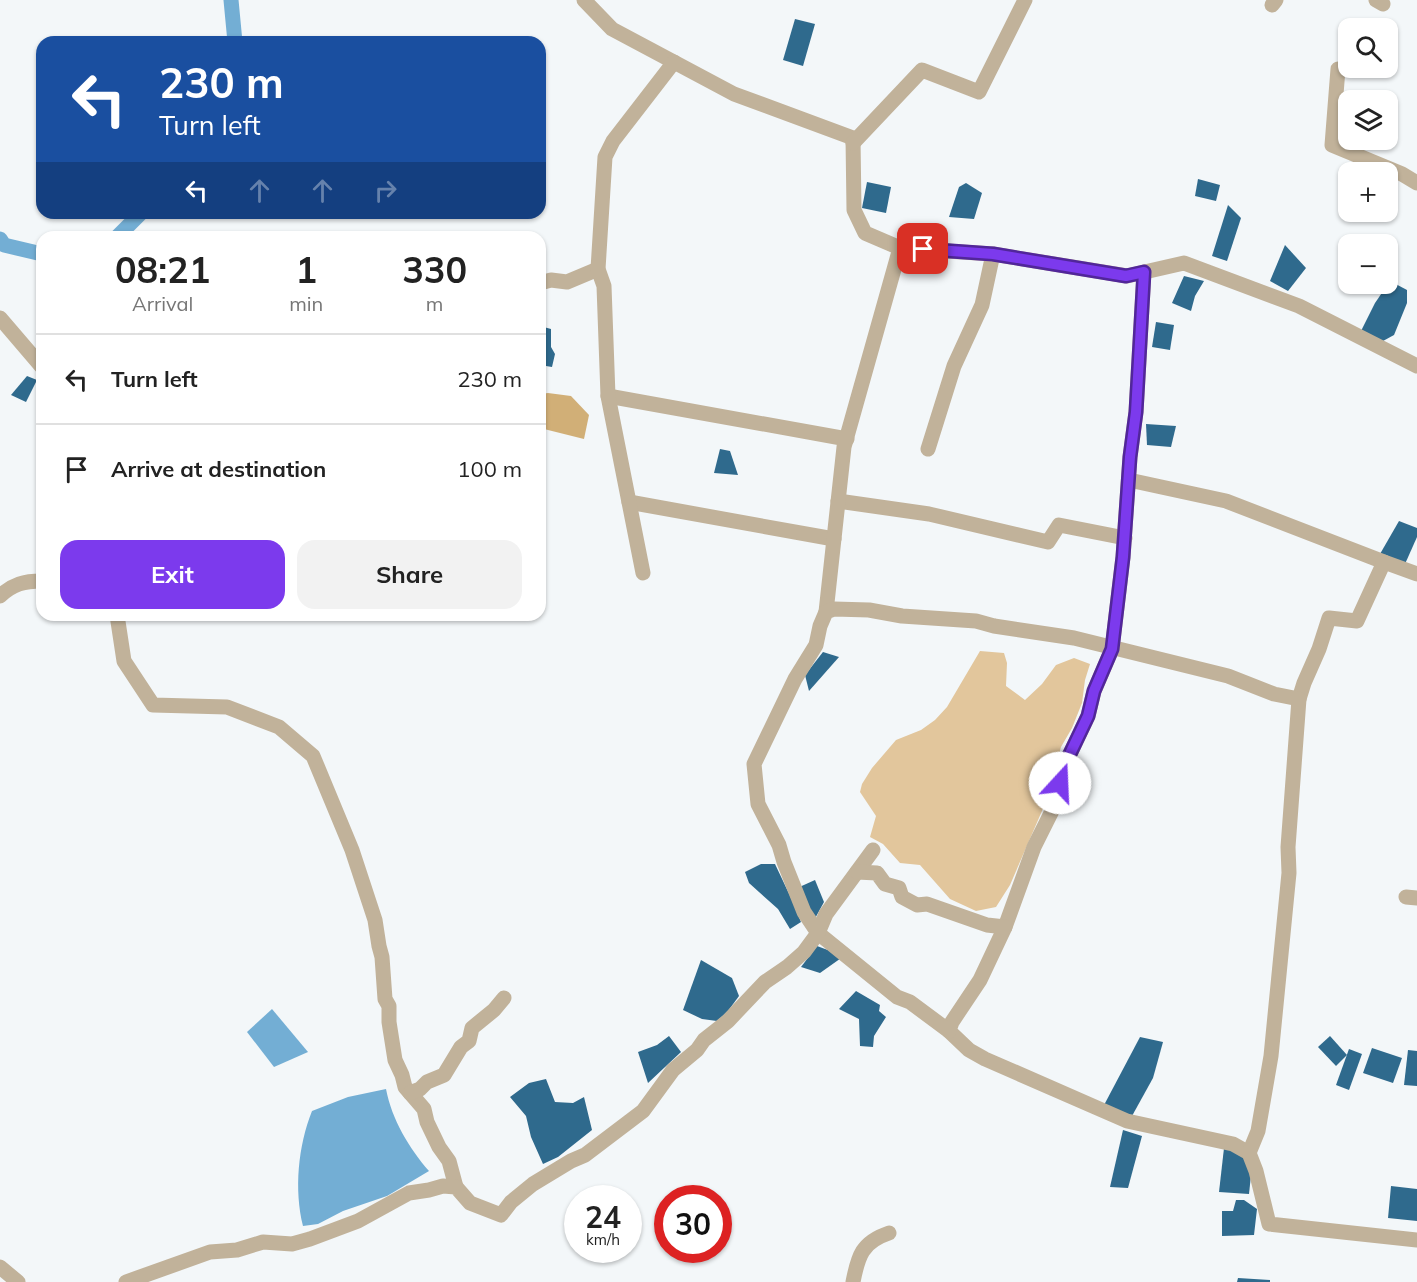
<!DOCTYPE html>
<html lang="en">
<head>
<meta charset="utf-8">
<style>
	body { margin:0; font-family:Mulish,sans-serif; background:#f2f2f2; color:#222; height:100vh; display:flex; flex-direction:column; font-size:22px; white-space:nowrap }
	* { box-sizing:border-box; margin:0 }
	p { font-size:20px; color:#767676 }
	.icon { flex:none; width:33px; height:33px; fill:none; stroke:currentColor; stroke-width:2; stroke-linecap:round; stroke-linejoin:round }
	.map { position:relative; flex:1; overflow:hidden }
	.sheet { position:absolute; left:36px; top:231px; width:510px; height:390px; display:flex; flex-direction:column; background:#fff; border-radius:18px; box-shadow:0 2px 4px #0004 }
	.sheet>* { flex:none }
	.banner { position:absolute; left:36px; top:36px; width:510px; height:183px; border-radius:18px; box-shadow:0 2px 4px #0004; background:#1a4fa0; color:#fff; overflow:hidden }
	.tools { position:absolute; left:1338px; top:18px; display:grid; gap:12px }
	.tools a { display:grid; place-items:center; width:60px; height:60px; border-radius:12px; background:#fff; box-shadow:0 2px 4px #0004; font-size:30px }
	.speed { position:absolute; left:564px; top:1185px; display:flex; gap:12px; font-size:30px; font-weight:700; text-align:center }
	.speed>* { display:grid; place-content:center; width:78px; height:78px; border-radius:50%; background:#fff; box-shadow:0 2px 4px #0004; line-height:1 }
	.speed small { font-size:15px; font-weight:400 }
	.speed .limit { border:9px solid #d22; background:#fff; color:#111 }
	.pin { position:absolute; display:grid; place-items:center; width:51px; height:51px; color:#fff; margin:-26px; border-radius:12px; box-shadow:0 3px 9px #0006 }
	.me { position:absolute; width:66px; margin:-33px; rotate:20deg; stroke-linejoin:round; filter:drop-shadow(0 0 4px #0008) }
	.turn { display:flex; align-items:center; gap:21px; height:126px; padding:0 24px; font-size:27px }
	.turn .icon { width:78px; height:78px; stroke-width:2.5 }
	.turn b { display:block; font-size:42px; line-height:51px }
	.lanes { display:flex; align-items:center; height:57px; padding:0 24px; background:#0003; justify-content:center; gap:30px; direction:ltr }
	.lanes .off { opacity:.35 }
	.eta { display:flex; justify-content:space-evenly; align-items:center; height:102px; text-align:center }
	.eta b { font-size:36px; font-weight:700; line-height:42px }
	.primary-button { display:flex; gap:12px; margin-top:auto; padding:12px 24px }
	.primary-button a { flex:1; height:69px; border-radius:18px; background:#7c3aed; color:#fff; font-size:24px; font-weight:700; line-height:69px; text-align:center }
	.primary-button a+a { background:#f2f2f2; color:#222 }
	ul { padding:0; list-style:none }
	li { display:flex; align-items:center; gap:18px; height:90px; padding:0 24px; border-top:2px solid #e0e0e0 }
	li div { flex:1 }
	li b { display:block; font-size:22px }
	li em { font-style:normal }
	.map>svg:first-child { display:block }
	.green { fill:#e2c69c }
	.forest { fill:#d1af77 }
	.water { fill:#73aed4 }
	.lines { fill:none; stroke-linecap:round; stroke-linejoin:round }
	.canal { stroke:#73aed4; stroke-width:15 }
	.building { fill:#2f6a8d }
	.minor { stroke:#c1b29a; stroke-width:15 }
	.route-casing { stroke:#51269a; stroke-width:15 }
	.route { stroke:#7c3aed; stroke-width:10 }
</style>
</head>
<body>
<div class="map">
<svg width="1417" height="1282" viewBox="0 0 1417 1282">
	<rect width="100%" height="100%" fill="#f3f7f9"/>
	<!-- green -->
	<polygon class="green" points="980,651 1004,653 1007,663 1006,686 1025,700 1042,684 1056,665 1074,658 1090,664 1085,680 1082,703 1072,728 1061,747 1045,804 1010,885 996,907 976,911 950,899 920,865 900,863 883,844 870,837 876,816 860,792 862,784 872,768 896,740 921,730 935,720 947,707"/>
	<!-- forest -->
	<polygon class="forest" points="548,393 571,396 589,415 584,439 540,428 540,394"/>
	<!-- water -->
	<g class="water">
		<polygon points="272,1009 308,1052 274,1067 247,1032"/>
		<path d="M386,1089C392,1120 409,1148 429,1171L387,1196L343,1211L318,1224L303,1226C294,1190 298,1146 312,1111L348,1097Z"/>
	</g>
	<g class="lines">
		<!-- canal -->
		<g class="canal">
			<polyline points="231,0 235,42"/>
			<polyline points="117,237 141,213"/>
			<polyline points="0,239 4,245 42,254"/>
		</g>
	</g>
	<!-- building -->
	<g class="building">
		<polygon points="795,19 815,24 803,66 783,60"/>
		<polygon points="1198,179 1220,185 1216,201 1195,196"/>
		<polygon points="867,182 891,187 886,213 862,208"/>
		<polygon points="966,183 982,193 974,219 949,217 959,187"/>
		<polygon points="1228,205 1241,218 1227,261 1212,256"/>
		<polygon points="1285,245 1306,268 1288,291 1270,281"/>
		<polygon points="1184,276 1204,281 1195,296 1191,311 1172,303"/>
		<polygon points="1390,281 1407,290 1407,303 1394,335 1383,341 1361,331 1375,303"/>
		<polygon points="1156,322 1174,325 1170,350 1152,347"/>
		<polygon points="540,326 551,329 551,347 555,354 552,367 540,365"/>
		<polygon points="27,376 37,380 26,402 11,395"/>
		<polygon points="1146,424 1176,426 1171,447 1147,445"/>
		<polygon points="720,449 730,451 738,475 714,473"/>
		<polygon points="1399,521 1417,528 1417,537 1405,564 1380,554"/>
		<polygon points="823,652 839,657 809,691 805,675"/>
		<polygon points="761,864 775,864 792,900 801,922 790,929 778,909 749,883 745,872"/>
		<polygon points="815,880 824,902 812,924 795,889"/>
		<polygon points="817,946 844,956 820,973 801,967"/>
		<polygon points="701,960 732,978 739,996 728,1011 717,1021 702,1019 683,1010"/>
		<polygon points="856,991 880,1005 879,1011 886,1017 874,1036 873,1047 860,1046 859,1019 839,1009"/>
		<polygon points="669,1036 681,1052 648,1083 638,1052 657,1045"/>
		<polygon points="1330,1036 1347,1055 1336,1066 1318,1047"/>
		<polygon points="1140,1037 1163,1042 1153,1078 1132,1116 1103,1107"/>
		<polygon points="1372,1048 1402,1058 1393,1083 1363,1073"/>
		<polygon points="1349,1049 1362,1054 1349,1090 1336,1085"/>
		<polygon points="1408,1050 1417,1051 1417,1086 1404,1085"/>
		<polygon points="546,1079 555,1102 573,1103 584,1097 592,1130 558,1157 543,1164 531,1137 526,1116 510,1097 529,1083"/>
		<polygon points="1123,1130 1142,1136 1128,1188 1110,1187"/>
		<polygon points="1224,1148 1241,1150 1252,1166 1249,1194 1219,1192"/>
		<polygon points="1391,1186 1417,1189 1417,1221 1388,1218"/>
		<polygon points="1236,1200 1244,1200 1257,1209 1254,1235 1222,1236 1222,1211 1233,1211"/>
		<polygon points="1238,1278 1270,1280 1270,1282 1237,1282"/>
	</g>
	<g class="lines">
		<!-- minor -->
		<g class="minor">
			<polyline points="584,0 612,29 734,94 853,138 854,210 865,233 900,248 993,254 1127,276 1184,263 1299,306 1417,366"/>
			<polyline points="1376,0 1383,4"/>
			<polyline points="1272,5 1276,0"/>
			<polyline points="1338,69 1332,145 1402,174 1417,183"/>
			<polyline points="853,143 922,70 979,92 1025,0"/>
			<polyline points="1144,272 1136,412 1130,457 1123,557 1112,649 1094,691 1088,716 1068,758 1055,805 1034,847 1005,927 980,980 952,1022 949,1031 969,1050 985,1059 1127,1121 1233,1144 1249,1153 1256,1171 1269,1224 1417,1240"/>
			<polyline points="540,283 551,280 567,282 598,269"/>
			<polyline points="0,318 42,367"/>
			<polyline points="608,396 847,439"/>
			<polyline points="928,449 954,366 982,305 993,254"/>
			<polyline points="1129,480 1226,501 1384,562"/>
			<polyline points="838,501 929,514 1048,542 1059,525 1125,538"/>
			<polyline points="629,502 834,539"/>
			<polyline points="643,573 608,396 604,286 598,269 605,157 613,141 674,62"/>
			<path d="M0,596C13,584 24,581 42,581"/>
			<polyline points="826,612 844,447 900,248"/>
			<polyline points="117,615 124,661 153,705 227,707 279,727 313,756 352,850 375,920 379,946 382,957 385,999 389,1006 389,1022 395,1060 402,1075 405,1087 424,1109 427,1122 439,1147 449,1161 456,1187"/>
			<polyline points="1299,699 1304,683 1319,649 1329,618 1357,621 1384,562 1417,574"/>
			<polyline points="873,850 826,914 818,933 897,997 910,1002 949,1031"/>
			<polyline points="857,872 877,873 885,884 899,888 902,897 917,905 927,904 987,925 1005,927"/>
			<polyline points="1406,897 1417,898"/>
			<polyline points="410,1093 420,1089 427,1082 444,1075 461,1047 469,1041 472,1028 494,1010 504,998"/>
			<polyline points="0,1267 18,1282"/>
			<polyline points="126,1282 210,1252 237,1250 263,1242 292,1244 310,1239 358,1221 409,1193 429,1190 443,1186 456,1187 470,1203 501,1215 511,1202 533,1184 571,1161 585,1155 643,1111 673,1070 697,1050 704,1040 728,1021 765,982 787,967 804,952 818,933 804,912 784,862 779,845 758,804 754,764 795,679 816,645 820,626 826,612 834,609 869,610 902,616 976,621 994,626 1074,638 1228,676 1274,694 1299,699 1288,847 1289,873 1271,1056 1258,1131 1249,1153"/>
			<path d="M853,1282C858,1256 862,1242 889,1233"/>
		</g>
	</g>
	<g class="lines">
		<defs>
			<polyline id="route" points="923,249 993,254 1126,276 1144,272 1136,412 1130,457 1123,557 1112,649 1094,691 1088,716 1068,758 1060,783"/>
		</defs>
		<!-- route casing -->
		<use href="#route" class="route-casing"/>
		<!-- route -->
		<use href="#route" class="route"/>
	</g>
</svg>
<div class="tools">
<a><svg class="icon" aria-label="search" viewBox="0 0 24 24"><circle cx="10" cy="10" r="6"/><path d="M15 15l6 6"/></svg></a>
<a><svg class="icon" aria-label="layers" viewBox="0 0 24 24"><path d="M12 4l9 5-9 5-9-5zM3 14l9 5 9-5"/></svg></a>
<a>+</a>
<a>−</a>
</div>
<div class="speed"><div>24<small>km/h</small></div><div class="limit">30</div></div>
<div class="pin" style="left:923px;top:249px;background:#d93025"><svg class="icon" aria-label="arrive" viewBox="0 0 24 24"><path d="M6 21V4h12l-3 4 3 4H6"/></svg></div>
<svg class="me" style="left:1060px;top:783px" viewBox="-20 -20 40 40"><circle r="19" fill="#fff"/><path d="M0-13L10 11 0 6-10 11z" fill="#7c3aed"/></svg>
<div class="banner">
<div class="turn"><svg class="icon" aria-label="left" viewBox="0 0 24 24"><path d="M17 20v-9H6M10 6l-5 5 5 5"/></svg><div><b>230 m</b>Turn left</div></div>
<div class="lanes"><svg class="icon" aria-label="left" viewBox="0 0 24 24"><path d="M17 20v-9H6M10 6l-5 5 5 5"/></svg><svg class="icon off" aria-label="ahead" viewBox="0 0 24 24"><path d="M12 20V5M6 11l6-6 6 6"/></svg><svg class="icon off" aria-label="ahead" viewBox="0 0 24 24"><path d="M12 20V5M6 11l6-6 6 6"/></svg><svg class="icon off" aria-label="right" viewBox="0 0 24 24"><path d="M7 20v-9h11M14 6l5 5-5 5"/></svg></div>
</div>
<section class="sheet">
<div class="eta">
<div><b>08:21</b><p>Arrival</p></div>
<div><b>1</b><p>min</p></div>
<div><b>330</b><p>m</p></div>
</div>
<ul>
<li><svg class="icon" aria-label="left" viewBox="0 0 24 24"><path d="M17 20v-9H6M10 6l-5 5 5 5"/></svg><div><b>Turn left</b></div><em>230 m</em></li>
<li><svg class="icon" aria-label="arrive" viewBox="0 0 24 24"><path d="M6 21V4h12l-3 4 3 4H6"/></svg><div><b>Arrive at destination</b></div><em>100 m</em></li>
</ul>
<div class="primary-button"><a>Exit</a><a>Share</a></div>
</section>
</div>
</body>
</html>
